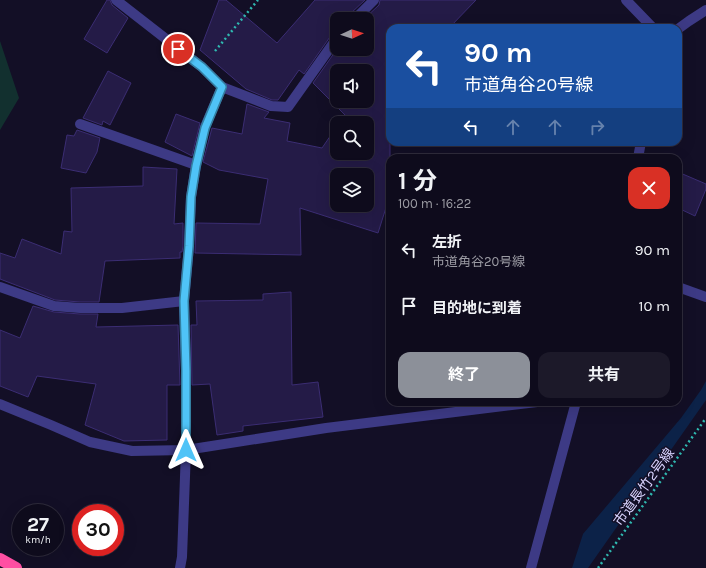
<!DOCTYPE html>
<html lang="ja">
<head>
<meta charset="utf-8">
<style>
	body { margin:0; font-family:Karla,"Noto Sans JP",sans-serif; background:#1c1929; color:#f1f3f6; height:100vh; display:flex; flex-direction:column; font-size:15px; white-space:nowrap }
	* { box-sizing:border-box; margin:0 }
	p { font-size:13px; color:#9b9ba3 }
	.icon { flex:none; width:22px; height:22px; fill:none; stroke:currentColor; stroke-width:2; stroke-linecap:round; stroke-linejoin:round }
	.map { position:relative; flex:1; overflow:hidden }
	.panel { position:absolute; left:386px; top:154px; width:296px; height:252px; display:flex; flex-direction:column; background:#0e0b1c; border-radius:12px; box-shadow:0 4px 16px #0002,0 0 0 1px #2e2b3b }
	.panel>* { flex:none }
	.top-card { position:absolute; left:386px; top:24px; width:296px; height:122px; border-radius:12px; box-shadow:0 4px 16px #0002,0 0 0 1px #2e2b3b; background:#1a4fa0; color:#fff; overflow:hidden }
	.needle { width:26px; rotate:87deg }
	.tools { position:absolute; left:330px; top:12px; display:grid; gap:8px }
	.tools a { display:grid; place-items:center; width:44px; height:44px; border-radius:8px; background:#0e0b1c; box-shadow:0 4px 16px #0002,0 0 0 1px #2e2b3b; font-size:20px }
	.speed { position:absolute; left:12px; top:504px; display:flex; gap:8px; font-size:20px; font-weight:700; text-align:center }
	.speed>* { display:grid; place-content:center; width:52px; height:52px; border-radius:50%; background:#0e0b1c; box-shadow:0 4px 16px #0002,0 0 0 1px #2e2b3b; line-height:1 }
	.speed small { font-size:10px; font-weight:400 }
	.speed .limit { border:6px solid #d22; background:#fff; color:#111 }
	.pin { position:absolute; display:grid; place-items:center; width:34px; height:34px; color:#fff; margin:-17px; border:2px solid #fff; border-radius:50%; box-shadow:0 1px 4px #0007 }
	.me { position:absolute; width:44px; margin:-22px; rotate:0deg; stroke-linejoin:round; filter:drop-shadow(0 0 3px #0008) }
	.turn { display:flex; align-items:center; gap:14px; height:84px; padding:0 12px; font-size:18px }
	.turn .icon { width:52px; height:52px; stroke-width:2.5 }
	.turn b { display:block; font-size:28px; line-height:34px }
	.lanes { display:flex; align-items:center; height:38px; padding:0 12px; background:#0003; justify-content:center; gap:20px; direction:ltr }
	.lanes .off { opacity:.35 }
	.round { display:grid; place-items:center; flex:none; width:42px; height:42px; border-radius:12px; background:#1c1929 }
	.headline { display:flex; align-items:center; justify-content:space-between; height:68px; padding:0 12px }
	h1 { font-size:24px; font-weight:700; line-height:30px }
	.action { display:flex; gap:8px; margin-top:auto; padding:8px 12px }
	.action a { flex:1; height:46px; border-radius:12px; background:#8c9099; color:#fff; font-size:16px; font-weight:700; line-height:46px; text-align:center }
	.action a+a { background:#1c1929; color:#f1f3f6 }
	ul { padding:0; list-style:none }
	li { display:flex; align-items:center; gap:12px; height:56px; padding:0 12px }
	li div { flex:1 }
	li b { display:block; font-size:15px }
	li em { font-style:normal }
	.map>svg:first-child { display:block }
	.green { fill:#12302f }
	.water { fill:#0c2248 }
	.building { fill:#241b47; stroke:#3b2d73; fill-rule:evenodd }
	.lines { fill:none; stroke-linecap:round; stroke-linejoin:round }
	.path { stroke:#2fb8b0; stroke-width:2.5; stroke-dasharray:2 3; stroke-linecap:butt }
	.minor { stroke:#3d3a85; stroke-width:10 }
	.highway { stroke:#ff4fa3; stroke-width:12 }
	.route-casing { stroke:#337fa1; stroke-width:10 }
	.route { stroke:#4fc3f7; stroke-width:7 }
	.labels { text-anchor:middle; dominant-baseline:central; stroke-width:3; stroke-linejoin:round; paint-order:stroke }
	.street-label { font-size:14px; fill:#d9d4ff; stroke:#130f26 }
</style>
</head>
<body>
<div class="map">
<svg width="706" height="568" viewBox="0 0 706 568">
	<rect width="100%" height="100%" fill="#130f26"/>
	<!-- green -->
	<polygon class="green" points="0,41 19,98 0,130"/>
	<!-- water -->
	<polygon class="water" points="706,381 706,400 588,568 572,568 583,534 681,418 701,390"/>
	<!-- building -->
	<g class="building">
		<polygon points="107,0 110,0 112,5 128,18 107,53 84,39"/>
		<polygon points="219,0 226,0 277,43 315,0 365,0 350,14 349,19 337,19 337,32 334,32 332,34 304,74 299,70 278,100 272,100 246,89 200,50"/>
		<path d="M380,0H476L449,28H390V195L378,233L300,208L301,255L195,253L196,223L260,224L268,179L219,170L203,162L212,128L242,134L247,104L269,112L264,118L290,123L287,141L322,148L333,132H337V153H367V138L368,139L367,137V123H353L313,83L337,49H367V19H364L379,5ZM337,71H367V101H337ZM337,175H367V205H337Z"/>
		<polygon points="108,71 131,83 110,125 103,121 102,125 83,118"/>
		<polygon points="176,114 200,123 192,156 165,142"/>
		<polygon points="77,130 100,138 97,152 86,173 61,168 67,135 74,136"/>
		<polygon points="143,167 177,169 174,224 183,223 183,246 182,252 180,252 180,258 105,261 99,302 80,302 55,300 0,279 0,253 15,258 22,239 61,254 64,231 72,232 71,188 143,186"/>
		<polygon points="678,172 706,184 706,189 695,216 678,208"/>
		<polygon points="291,292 292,385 318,382 323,417 243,426 243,431 217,435 210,384 192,385 191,325 197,325 196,301 263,300 263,294"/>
		<polygon points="33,306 54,312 80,314 98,314 96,327 178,325 180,385 167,385 167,440 124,441 85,425 96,384 37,376 28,397 0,386 0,330 20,338"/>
	</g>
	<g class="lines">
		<!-- path -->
		<g class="path">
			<polyline points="215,51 258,0"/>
			<polyline points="598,568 706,418"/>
		</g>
		<!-- minor -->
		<g class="minor">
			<polyline points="116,0 202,67 222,87 271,106 288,107 337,38"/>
			<polyline points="626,0 653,28"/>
			<polyline points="355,19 374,0"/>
			<polyline points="678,29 689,21 706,10"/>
			<polyline points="80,124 196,165"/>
			<polyline points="638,158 641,142"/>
			<polyline points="0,287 54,306 80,308 122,308 184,301"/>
			<polyline points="678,287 706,297"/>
			<polyline points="0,404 51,425 90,442 132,451 186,450 326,428 537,402"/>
			<polyline points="180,568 182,557 186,450 186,371 184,301 189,246 191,197 196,165 205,127 222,87"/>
			<polyline points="531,568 576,402"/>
		</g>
		<!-- highway -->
		<polyline class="highway" points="0,559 16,568"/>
	</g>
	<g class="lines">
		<defs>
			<polyline id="route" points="178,49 202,67 222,87 205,128 196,166 191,197 189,246 184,301 186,371 186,450"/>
		</defs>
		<!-- route casing -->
		<use href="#route" class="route-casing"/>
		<!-- route -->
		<use href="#route" class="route"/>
	</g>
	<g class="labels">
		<!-- street labels -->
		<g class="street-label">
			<text transform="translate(644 487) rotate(-54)">市道長竹2号線</text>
		</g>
	</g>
</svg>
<div class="tools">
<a><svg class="needle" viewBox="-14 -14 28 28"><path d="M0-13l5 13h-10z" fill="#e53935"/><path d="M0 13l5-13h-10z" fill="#9b9ba3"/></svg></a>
<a><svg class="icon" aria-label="sound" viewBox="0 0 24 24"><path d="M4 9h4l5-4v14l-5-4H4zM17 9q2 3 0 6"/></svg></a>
<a><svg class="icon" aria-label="search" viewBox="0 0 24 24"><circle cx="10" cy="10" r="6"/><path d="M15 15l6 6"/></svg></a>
<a><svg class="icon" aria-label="layers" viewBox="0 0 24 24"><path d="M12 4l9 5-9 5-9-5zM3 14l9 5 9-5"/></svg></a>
</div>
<div class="speed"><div>27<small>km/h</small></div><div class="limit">30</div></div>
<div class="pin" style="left:178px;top:49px;background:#d93025"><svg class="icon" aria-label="arrive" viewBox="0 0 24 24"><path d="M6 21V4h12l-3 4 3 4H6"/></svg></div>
<svg class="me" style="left:186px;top:450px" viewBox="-20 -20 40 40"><path d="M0-17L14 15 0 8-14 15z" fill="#4fc3f7" stroke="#fff" stroke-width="4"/></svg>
<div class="top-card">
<div class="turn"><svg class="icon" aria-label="left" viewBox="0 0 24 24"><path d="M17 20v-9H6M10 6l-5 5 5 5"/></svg><div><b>90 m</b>市道角谷20号線</div></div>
<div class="lanes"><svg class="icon" aria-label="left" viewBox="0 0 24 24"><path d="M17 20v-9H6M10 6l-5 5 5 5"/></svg><svg class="icon off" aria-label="ahead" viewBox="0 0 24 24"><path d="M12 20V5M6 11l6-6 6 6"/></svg><svg class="icon off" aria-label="ahead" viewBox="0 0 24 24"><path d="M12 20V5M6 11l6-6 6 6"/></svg><svg class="icon off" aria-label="right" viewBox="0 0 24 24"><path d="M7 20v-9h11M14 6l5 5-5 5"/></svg></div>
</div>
<section class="panel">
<div class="headline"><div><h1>1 分</h1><p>100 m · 16:22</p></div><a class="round" style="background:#d93025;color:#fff"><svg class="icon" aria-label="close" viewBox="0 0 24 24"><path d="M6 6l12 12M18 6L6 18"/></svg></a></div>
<ul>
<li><svg class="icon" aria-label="left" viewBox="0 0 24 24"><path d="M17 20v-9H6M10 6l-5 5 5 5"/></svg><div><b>左折</b><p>市道角谷20号線</p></div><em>90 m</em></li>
<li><svg class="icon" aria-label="arrive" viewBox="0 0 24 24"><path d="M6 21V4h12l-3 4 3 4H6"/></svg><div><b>目的地に到着</b></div><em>10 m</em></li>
</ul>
<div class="action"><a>終了</a><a>共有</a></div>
</section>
</div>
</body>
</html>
